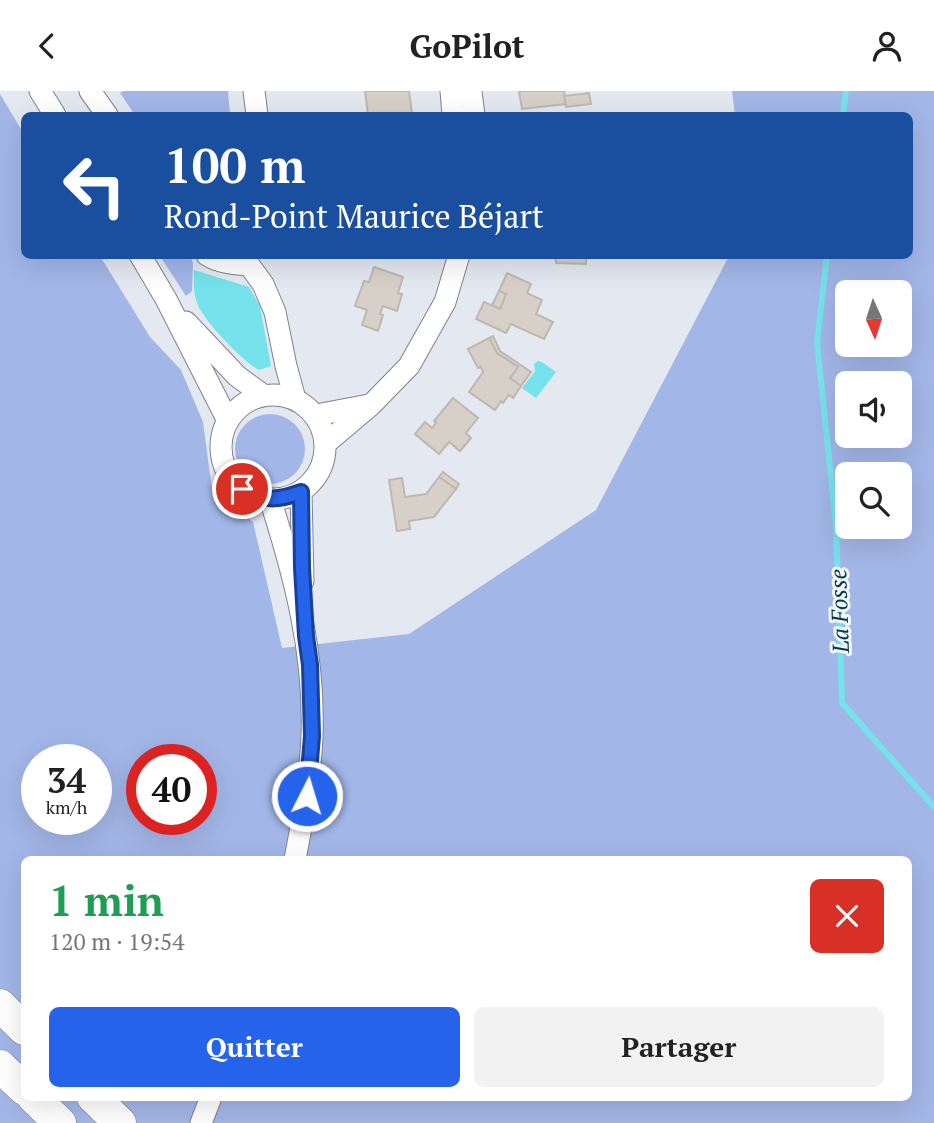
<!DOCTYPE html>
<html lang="fr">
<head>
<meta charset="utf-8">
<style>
	body { margin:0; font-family:"PT Serif",serif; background:#f2f2f2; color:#222; height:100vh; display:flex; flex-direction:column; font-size:26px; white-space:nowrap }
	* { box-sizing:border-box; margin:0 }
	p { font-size:23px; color:#767676 }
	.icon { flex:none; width:38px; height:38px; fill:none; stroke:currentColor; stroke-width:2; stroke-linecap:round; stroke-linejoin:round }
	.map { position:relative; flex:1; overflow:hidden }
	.drawer { position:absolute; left:21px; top:765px; width:891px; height:245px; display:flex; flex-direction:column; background:#fff; border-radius:10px; box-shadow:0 7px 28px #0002 }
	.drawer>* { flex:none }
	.top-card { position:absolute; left:21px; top:21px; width:892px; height:147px; border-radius:10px; box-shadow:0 7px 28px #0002; background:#1a4fa0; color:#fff; overflow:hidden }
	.needle { width:46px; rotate:177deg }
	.tools { position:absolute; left:835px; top:189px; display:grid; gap:14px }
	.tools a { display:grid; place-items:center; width:77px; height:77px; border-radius:10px; background:#fff; box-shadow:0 7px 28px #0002; font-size:35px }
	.speed { position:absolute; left:21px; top:653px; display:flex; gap:14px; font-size:35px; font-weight:700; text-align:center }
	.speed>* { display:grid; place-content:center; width:91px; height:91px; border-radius:50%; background:#fff; box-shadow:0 7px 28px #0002; line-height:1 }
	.speed small { font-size:18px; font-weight:400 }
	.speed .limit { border:10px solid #d22; background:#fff; color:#111 }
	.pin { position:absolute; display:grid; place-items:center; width:60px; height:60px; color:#fff; margin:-30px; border:4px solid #fff; border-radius:50%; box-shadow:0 2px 7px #0007 }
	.me { position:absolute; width:77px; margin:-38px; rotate:5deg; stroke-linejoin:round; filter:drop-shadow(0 0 5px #0008) }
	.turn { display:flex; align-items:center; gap:24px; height:147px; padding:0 28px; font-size:32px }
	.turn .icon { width:91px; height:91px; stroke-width:2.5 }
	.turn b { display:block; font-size:49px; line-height:60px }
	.round { display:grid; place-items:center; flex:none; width:74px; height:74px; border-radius:10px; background:#f2f2f2 }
	.summary { display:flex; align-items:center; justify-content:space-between; height:119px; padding:0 28px }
	h1 { font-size:42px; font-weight:700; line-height:52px; color:#1e9e55 }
	.cta { display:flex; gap:14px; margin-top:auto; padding:14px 28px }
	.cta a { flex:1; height:80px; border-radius:10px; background:#2563eb; color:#fff; font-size:28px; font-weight:700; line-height:80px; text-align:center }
	.cta a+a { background:#f2f2f2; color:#222 }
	header { display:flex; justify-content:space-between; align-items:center; height:91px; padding:0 28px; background:#fff; font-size:32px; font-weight:700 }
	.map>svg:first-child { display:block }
	.green { fill:#a2b6e8; fill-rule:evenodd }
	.water { fill:#76e2eb }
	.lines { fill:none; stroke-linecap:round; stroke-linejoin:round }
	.stream { stroke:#76e2eb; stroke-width:6 }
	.building { fill:#d7d0c9; stroke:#bfb8b1; stroke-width:2 }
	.minor-casing { stroke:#7f828a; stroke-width:23 }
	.highway-casing { stroke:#7f828a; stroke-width:33 }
	.minor { stroke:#fff; stroke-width:21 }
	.highway { stroke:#fff; stroke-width:32 }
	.route-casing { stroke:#184099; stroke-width:18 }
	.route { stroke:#2563eb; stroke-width:12 }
	.labels { text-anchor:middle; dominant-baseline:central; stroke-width:6; stroke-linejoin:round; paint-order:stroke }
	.water-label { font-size:23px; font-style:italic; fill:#043a3e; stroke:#f1f5fe }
</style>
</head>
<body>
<header><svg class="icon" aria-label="back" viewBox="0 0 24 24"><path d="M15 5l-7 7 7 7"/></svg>GoPilot<svg class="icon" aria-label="person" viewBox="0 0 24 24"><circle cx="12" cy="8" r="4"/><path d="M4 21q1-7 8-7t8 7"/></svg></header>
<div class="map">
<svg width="934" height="1032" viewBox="0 0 934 1032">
	<rect width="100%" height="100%" fill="#e4e8f1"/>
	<!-- green -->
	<g class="green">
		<polygon points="123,0 228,0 230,24 135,24 120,2"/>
		<path d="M732,0H934V1032H0V3L24,43V164L100,165L150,246L181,279L203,331L212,398L253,431L282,557L409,543L596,419L729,165L910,164V24H735ZM847,201H900V254H847ZM847,292H900V345H847ZM847,383H900V436H847ZM37,668H96V728H37ZM142,668H201V728H142ZM24,768H908V1006H24Z"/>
		<polygon points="160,165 191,165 193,173 192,200 186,205"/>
		<circle cx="270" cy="358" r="35"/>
	</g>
	<!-- water -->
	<g class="water">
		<path d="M194,179L249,196L260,215L271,275L259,279C243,271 203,229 197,212C193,201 194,190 194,179Z"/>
		<polygon points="538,270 542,271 556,281 536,307 522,297 535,280 534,273"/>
	</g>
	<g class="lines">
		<!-- stream -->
		<g class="stream">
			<polyline points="843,24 846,0"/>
			<polyline points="827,164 817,251 836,435 842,612 934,716"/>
		</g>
	</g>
	<!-- building -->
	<g class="building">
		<polygon points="365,0 409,0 412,23 368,24"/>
		<polygon points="519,0 564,0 566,13 522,18"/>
		<polygon points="589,2 591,13 566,16 564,5"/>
		<polygon points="555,164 586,164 586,173 556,172"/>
		<polygon points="374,176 403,186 398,202 402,203 397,220 383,215 380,223 383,224 378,240 362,234 367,219 355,215 364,190 369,191"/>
		<polygon points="507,182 531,193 527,202 542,209 536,223 553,231 544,248 511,233 506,242 476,228 484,211 500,218 506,203 499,200"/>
		<polygon points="499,200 506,203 500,218 492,214"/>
		<polygon points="493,245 500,260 531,281 521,295 510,287 518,276 497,262 489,247"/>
		<polygon points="489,247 497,262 518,276 510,287 521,295 513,307 509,304 503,312 501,310 495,319 469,301 483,281 481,276 478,277 468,258"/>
		<polygon points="453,307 478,327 466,342 471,347 460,360 449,351 439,363 415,343 425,331 432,337 436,332 434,330"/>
		<polygon points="443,381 459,393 456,398 439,386"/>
		<polygon points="439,386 456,398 434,426 409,430 410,438 397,440 389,389 402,387 405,406 426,403"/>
	</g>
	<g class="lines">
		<defs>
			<g id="minor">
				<polyline points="40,0 55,24"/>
				<polyline points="90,0 107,24"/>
				<polyline points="254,0 257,24"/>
				<polyline points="451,0 453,24"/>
				<polyline points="471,0 474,24"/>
				<polyline points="140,164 166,208 228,330"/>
				<path d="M207,164C219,172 235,173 249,174L263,193L275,221L286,275L295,308"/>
				<polyline points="186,231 237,285 263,304"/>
				<circle cx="273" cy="356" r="52"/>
				<polyline points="316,324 369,314"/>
				<polyline points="326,352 371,314 409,275 445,211 459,164"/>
				<polyline points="301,401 303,490"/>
				<path d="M270,408C295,486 315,563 312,646C310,687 303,728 295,768"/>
				<polyline points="201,1032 211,1006"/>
			</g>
			<g id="highway">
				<polyline points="0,914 24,938"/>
				<polyline points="0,975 24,998"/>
				<polyline points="33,1006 60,1032"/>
				<polyline points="93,1006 120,1032"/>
			</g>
		</defs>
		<!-- minor casing -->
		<use href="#minor" class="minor-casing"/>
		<!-- highway casing -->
		<use href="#highway" class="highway-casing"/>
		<!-- minor -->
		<use href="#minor" class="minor"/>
		<!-- highway -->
		<use href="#highway" class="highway"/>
	</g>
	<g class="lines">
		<defs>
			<path id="route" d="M242,398C264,410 277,410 301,401L302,477L306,545L310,574L312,645L307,705"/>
		</defs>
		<!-- route casing -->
		<use href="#route" class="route-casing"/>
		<!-- route -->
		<use href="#route" class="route"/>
	</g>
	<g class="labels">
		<!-- water labels -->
		<g class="water-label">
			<text transform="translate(839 520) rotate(-92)">La Fosse</text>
		</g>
	</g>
</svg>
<div class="tools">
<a><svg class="needle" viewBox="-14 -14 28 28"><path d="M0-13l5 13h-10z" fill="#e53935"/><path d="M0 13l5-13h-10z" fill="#767676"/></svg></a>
<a><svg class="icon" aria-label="sound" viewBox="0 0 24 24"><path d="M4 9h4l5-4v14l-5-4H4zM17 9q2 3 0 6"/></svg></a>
<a><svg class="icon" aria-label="search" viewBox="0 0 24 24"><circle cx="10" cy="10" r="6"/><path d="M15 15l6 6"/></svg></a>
</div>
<div class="speed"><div>34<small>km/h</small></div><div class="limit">40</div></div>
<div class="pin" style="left:242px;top:398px;background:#d93025"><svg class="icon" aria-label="arrive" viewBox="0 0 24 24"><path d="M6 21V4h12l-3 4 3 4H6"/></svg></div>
<svg class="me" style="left:307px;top:705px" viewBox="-20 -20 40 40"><circle r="17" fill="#2563eb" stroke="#fff" stroke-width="3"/><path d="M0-11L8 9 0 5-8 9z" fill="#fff"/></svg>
<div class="top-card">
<div class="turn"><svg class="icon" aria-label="left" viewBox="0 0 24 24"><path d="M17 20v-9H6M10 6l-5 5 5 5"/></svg><div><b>100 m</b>Rond-Point Maurice Béjart</div></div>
</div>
<section class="drawer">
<div class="summary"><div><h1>1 min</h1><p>120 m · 19:54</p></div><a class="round" style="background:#d93025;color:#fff"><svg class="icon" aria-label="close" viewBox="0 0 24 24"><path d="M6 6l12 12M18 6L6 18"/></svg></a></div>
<div class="cta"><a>Quitter</a><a>Partager</a></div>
</section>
</div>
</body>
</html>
